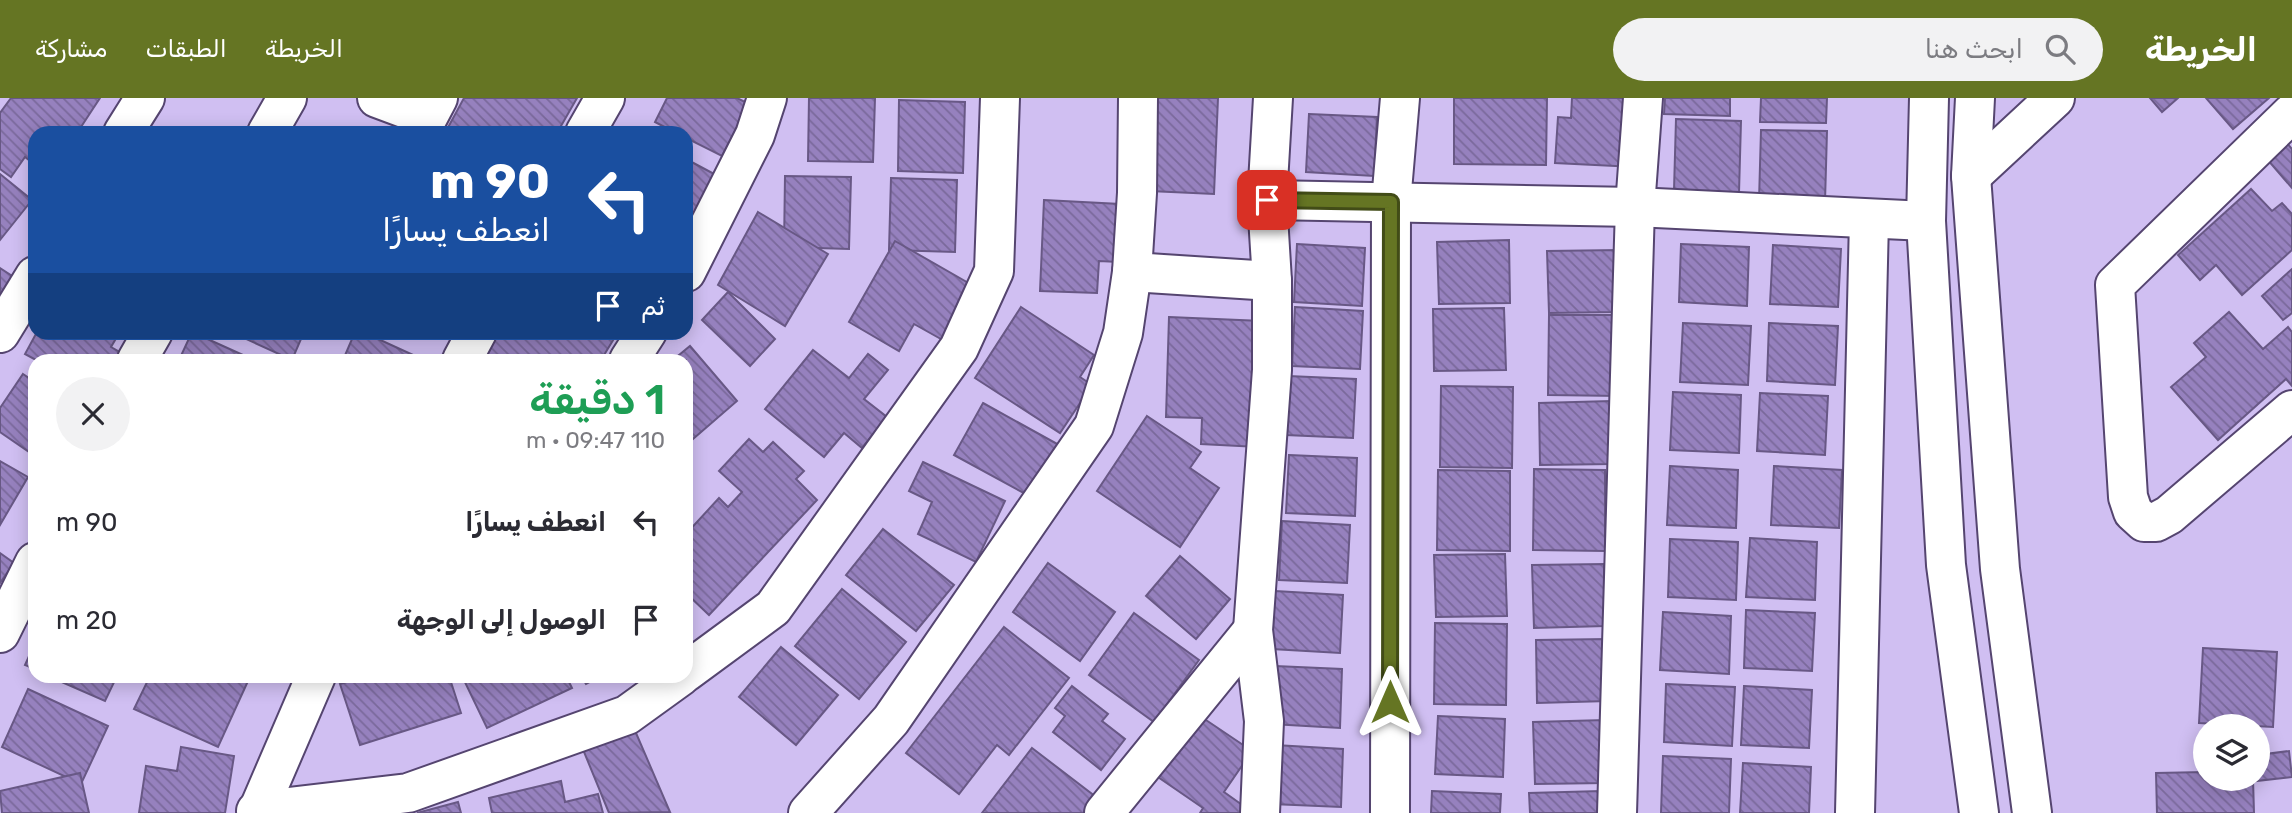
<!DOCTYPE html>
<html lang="ar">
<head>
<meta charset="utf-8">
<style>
	body { margin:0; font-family:Rubik,"Noto Naskh Arabic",sans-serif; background:#f2f2f3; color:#2b2b33; direction:rtl; height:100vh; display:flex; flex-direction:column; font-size:26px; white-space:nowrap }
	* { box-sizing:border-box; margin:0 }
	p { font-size:23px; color:#7c7c81 }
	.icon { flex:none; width:38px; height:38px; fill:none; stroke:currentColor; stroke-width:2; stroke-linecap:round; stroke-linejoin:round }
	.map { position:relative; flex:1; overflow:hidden; direction:ltr }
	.details { position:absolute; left:28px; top:256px; width:665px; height:329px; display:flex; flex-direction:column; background:#fff; border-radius:21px; box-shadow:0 4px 18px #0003; direction:rtl }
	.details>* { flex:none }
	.banner { position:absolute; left:28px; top:28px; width:665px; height:214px; border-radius:21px; box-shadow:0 4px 18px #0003; direction:rtl; background:#1a4fa0; color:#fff; overflow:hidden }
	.buttons { position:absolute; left:2193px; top:616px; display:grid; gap:14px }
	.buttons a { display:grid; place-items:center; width:77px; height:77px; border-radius:50%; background:#fff; box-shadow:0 4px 18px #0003; font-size:35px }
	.pin { position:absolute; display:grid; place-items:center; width:60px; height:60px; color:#fff; margin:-30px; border-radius:14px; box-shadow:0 4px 10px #0006 }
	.me { position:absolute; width:77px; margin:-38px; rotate:0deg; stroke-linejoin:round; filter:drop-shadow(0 0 5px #0008) }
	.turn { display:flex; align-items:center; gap:24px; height:147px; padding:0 28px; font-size:32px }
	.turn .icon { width:91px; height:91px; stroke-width:2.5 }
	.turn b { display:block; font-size:49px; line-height:60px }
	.then { display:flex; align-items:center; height:66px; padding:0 28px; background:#0003; gap:14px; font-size:26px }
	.round { display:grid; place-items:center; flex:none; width:74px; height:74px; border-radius:37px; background:#f2f2f3 }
	.summary { display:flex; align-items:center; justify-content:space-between; height:119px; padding:0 28px }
	h1 { font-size:42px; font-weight:600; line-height:52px; color:#1e9e55 }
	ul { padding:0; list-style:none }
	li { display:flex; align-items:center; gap:21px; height:98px; padding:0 28px }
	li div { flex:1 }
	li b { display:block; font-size:26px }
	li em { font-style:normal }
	header { display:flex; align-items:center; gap:42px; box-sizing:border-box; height:98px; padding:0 35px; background:#657523; color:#fff }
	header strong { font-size:33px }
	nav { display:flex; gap:38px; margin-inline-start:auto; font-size:24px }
	.search { width:490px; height:63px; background:#f2f2f3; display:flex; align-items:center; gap:18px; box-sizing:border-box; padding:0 24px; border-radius:38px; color:#7c7c81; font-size:26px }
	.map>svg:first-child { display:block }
	.building { fill:url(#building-back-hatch); stroke:#685885; stroke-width:2 }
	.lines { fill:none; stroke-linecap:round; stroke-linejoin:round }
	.street-casing { stroke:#554570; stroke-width:42 }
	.secondary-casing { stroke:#554570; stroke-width:42 }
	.street { stroke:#fff; stroke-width:38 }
	.secondary { stroke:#fff; stroke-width:38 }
	.route-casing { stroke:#424c17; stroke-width:18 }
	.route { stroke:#657523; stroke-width:12 }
</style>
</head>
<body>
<header>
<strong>الخريطة</strong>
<div class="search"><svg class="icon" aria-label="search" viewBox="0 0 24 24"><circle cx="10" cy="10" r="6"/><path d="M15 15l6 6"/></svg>ابحث هنا</div>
<nav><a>الخريطة</a><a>الطبقات</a><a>مشاركة</a></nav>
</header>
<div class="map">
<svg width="2292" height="715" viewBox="0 0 2292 715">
	<defs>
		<pattern id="building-back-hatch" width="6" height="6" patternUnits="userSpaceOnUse" patternTransform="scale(1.75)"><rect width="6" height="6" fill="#9681be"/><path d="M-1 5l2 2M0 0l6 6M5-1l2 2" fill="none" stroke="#7a699b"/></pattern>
	</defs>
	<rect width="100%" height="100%" fill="#d0bff2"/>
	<!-- building -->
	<g class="building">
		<polygon points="11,0 100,0 77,35 35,35 35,67 25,59 11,79 0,71 0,15"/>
		<polygon points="464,0 577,0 557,35 445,35"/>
		<polygon points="667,0 737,0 749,6 722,58 686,40 686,35 676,35 655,24"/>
		<polygon points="809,0 875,0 873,64 808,63"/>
		<polygon points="1154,0 1218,0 1214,96 1150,93"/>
		<polygon points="1454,0 1547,0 1546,67 1454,66"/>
		<polygon points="1572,0 1639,0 1635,69 1555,65 1558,19 1571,20"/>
		<polygon points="1665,0 1730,0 1730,18 1664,16"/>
		<polygon points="1761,0 1827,0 1826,25 1760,24"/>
		<polygon points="2150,0 2178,0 2162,14"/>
		<polygon points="2206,0 2269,0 2233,31"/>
		<polygon points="899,2 965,4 963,75 898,73"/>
		<polygon points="1309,16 1377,19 1374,78 1306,74"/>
		<polygon points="1676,21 1741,23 1739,95 1674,92"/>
		<polygon points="1761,32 1827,33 1825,104 1759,103"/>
		<polygon points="2286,44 2292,51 2292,90 2267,61"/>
		<polygon points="686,61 716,77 686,133"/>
		<polygon points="0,76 32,102 0,142"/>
		<polygon points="785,78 851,79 849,151 784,149"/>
		<polygon points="891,80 957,82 955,154 889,152"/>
		<polygon points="2251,91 2272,113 2282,105 2292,116 2292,152 2242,197 2216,167 2200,182 2178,157"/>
		<polygon points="1044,102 1120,106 1118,164 1099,163 1097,195 1040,193"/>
		<polygon points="758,114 828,156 785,228 718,187"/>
		<polygon points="1509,142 1510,205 1439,206 1437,144"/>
		<polygon points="895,143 979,191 948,245 914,226 899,253 849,224"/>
		<polygon points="1297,146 1365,150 1362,208 1294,204"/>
		<polygon points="1681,146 1749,149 1747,208 1679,204"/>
		<polygon points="1773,147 1841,151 1838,209 1770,206"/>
		<polygon points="1619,152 1620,214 1549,215 1547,153"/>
		<polygon points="0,170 20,183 0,216"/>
		<polygon points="2292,171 2292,215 2283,222 2262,198"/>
		<polygon points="728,194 775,241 750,268 702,222"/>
		<polygon points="1021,209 1094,257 1080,279 1092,287 1060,335 975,280"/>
		<polygon points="1295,209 1363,213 1360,271 1292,268"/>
		<polygon points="1504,210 1506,272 1434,273 1433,211"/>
		<polygon points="2229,214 2263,251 2288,229 2292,234 2292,288 2286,281 2218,342 2171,289 2206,259 2194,245"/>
		<polygon points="1549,217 1620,217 1620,298 1548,297"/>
		<polygon points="1169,219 1262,223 1258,349 1201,346 1202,320 1166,319"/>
		<polygon points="1683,225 1751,228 1748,287 1680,284"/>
		<polygon points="1769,225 1838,228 1835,287 1767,283"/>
		<polygon points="37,234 113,234 118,237 111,249 134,262 36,262 25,256"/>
		<polygon points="192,234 254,262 179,262"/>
		<polygon points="231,234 304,234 292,262"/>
		<polygon points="355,234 363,234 424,262 343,262"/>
		<polygon points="499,234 618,234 601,262 483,262"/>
		<polygon points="690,248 737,303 686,347 686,262 673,262"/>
		<polygon points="813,252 849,280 868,256 888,272 864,301 887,319 862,350 844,335 824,359 765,311"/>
		<polygon points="23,276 35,284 35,358 0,334 0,310"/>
		<polygon points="1288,278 1356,281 1353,340 1286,337"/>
		<polygon points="1441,288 1513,289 1512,370 1440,369"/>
		<polygon points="1673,294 1741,297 1739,355 1670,352"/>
		<polygon points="1760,295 1828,298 1825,357 1757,353"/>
		<polygon points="1611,303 1612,366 1540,367 1539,305"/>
		<polygon points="983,305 1059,347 1031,399 954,357"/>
		<polygon points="1147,318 1201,354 1190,370 1219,390 1180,449 1097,393"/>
		<polygon points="749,341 763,354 773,344 804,373 796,381 817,402 709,517 686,495 686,436 719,400 728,409 742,394 719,373"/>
		<polygon points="1289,357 1357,360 1355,418 1286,415"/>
		<polygon points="0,363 28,379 0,427"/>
		<polygon points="923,364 1005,403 976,464 918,436 932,404 909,393"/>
		<polygon points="1670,368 1738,372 1736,430 1667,427"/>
		<polygon points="1774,368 1842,372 1839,430 1771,427"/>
		<polygon points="1534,371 1605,372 1605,453 1533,452"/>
		<polygon points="1438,372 1510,373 1510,453 1437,452"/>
		<polygon points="1282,423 1350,427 1347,485 1279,482"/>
		<polygon points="883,431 954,487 916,533 846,477"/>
		<polygon points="1750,440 1817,444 1815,502 1746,499"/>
		<polygon points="1670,441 1738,444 1736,502 1668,499"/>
		<polygon points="0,455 14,465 0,485"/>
		<polygon points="1505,456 1507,518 1436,519 1434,457"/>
		<polygon points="1180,458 1230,501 1196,541 1146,498"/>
		<polygon points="1048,465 1115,514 1080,563 1013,514"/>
		<polygon points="1604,466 1605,528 1534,530 1532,467"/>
		<polygon points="842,491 906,544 859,601 795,548"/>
		<polygon points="1275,493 1343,497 1340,555 1272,551"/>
		<polygon points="1746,512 1815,515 1812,573 1744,570"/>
		<polygon points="1663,514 1731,518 1729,576 1660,572"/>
		<polygon points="1134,515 1199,562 1154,624 1089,577"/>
		<polygon points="1435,525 1507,526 1506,607 1434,606"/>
		<polygon points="1004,529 1069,580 1009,657 997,647 959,696 906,655"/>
		<polygon points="1607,541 1608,603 1537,605 1536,542"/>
		<polygon points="35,545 35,571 25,567"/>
		<polygon points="781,549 838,597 796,647 739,599"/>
		<polygon points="2203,550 2277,554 2273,629 2199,625"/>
		<polygon points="1275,568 1342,571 1340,630 1272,626"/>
		<polygon points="48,578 117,578 105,603"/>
		<polygon points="150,578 235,578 248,583 218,649 134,611"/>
		<polygon points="367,578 449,578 461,615 360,647 340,586"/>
		<polygon points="462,578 566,578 572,590 487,630"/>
		<polygon points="581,578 601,578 586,586"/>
		<polygon points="1666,586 1735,589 1732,648 1664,644"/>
		<polygon points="1072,588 1108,616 1102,623 1125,641 1101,672 1053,634 1065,618 1055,610"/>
		<polygon points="1744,588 1812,592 1809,650 1741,647"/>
		<polygon points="28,591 108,628 81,686 2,649"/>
		<polygon points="1197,616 1252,653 1224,694 1245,709 1241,715 1200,715 1203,710 1155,677"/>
		<polygon points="1438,618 1505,621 1503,679 1435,676"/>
		<polygon points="1605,622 1606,685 1535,686 1533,624"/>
		<polygon points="633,628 670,714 609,715 582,649"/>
		<polygon points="1275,647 1343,651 1341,709 1272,706"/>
		<polygon points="181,649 234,658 225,715 139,715 146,668 177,673"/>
		<polygon points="1032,650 1096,699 1084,715 982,715"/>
		<polygon points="2289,653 2292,679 2256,683 2258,657"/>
		<polygon points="1663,658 1731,661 1729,715 1661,715"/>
		<polygon points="1743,665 1811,669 1809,715 1740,715"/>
		<polygon points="2205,674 2205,681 2253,681 2254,715 2157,715 2156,675"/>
		<polygon points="80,675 89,715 2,715 0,693"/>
		<polygon points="561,683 565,704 598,696 603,715 492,715 489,700"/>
		<polygon points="1432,693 1501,696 1500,715 1431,715"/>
		<polygon points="1601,693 1601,715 1530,715 1529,695"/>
		<polygon points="458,704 461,715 417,715"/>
	</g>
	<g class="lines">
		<defs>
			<g id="street">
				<polyline points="377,0 428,19 438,0"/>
				<polyline points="2292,15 2115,187 2128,399 2133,414 2144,424 2156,424 2169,417 2292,312"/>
				<polyline points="123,35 145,0"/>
				<polyline points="267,35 287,0"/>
				<polyline points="585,35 605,0"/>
				<polyline points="1971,78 2055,0"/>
				<polyline points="1267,102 1635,109 1926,123"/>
				<polyline points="686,174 755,37 767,0"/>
				<polyline points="1132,174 1272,183"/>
				<polyline points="0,235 35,178"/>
				<polyline points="137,262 153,234"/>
				<polyline points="462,262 477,234"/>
				<polyline points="629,262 647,234"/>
				<polyline points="0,535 35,464"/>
				<polyline points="686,574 773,510 959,250 994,173 1000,0"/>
				<polyline points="256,713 408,695 627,617 681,578"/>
				<polyline points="257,715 316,578"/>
				<polyline points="808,715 891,622 1094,328 1123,235 1132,174 1137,95 1138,0"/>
				<polyline points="1104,715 1253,532"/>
				<polyline points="1260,715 1264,623 1253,532 1272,272 1272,183 1267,102 1273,0"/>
				<polyline points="1390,715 1391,104 1400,0"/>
				<polyline points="1617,715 1635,109 1643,0"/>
				<polyline points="1855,715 1869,122"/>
			</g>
			<g id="secondary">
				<polyline points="1929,0 1926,123 1946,467 1979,715"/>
				<polyline points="1975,0 1971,78 2000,471 2032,715"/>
			</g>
		</defs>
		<!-- street casing -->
		<use href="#street" class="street-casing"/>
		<!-- secondary casing -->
		<use href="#secondary" class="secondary-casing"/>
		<!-- street -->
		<use href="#street" class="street"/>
		<!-- secondary -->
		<use href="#secondary" class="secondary"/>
	</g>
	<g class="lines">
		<defs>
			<polyline id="route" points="1267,102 1391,104 1390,604"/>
		</defs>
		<!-- route casing -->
		<use href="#route" class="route-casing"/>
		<!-- route -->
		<use href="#route" class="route"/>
	</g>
</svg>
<div class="buttons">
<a><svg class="icon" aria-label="layers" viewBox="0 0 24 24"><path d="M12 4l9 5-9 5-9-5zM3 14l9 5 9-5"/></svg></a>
</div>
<div class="pin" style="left:1267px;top:102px;background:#d93025"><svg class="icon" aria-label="arrive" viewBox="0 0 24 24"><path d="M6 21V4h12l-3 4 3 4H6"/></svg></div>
<svg class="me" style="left:1390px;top:604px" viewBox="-20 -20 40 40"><path d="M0-17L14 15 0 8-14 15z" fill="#657523" stroke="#fff" stroke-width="4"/></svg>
<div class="banner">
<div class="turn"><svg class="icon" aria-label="left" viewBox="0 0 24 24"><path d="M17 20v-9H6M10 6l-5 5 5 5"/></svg><div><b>90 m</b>انعطف يسارًا</div></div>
<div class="then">ثم<svg class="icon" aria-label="arrive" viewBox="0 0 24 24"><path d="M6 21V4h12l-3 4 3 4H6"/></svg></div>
</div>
<section class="details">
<div class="summary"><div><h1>1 دقيقة</h1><p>110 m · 09:47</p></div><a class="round"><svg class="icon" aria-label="close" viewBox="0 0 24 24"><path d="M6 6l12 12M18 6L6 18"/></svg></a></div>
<ul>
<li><svg class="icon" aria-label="left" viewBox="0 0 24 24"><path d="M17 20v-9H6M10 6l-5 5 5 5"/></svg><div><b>انعطف يسارًا</b></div><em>90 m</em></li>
<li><svg class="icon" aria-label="arrive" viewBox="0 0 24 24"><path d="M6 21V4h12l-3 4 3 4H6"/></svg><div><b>الوصول إلى الوجهة</b></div><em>20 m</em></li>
</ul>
</section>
</div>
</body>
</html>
